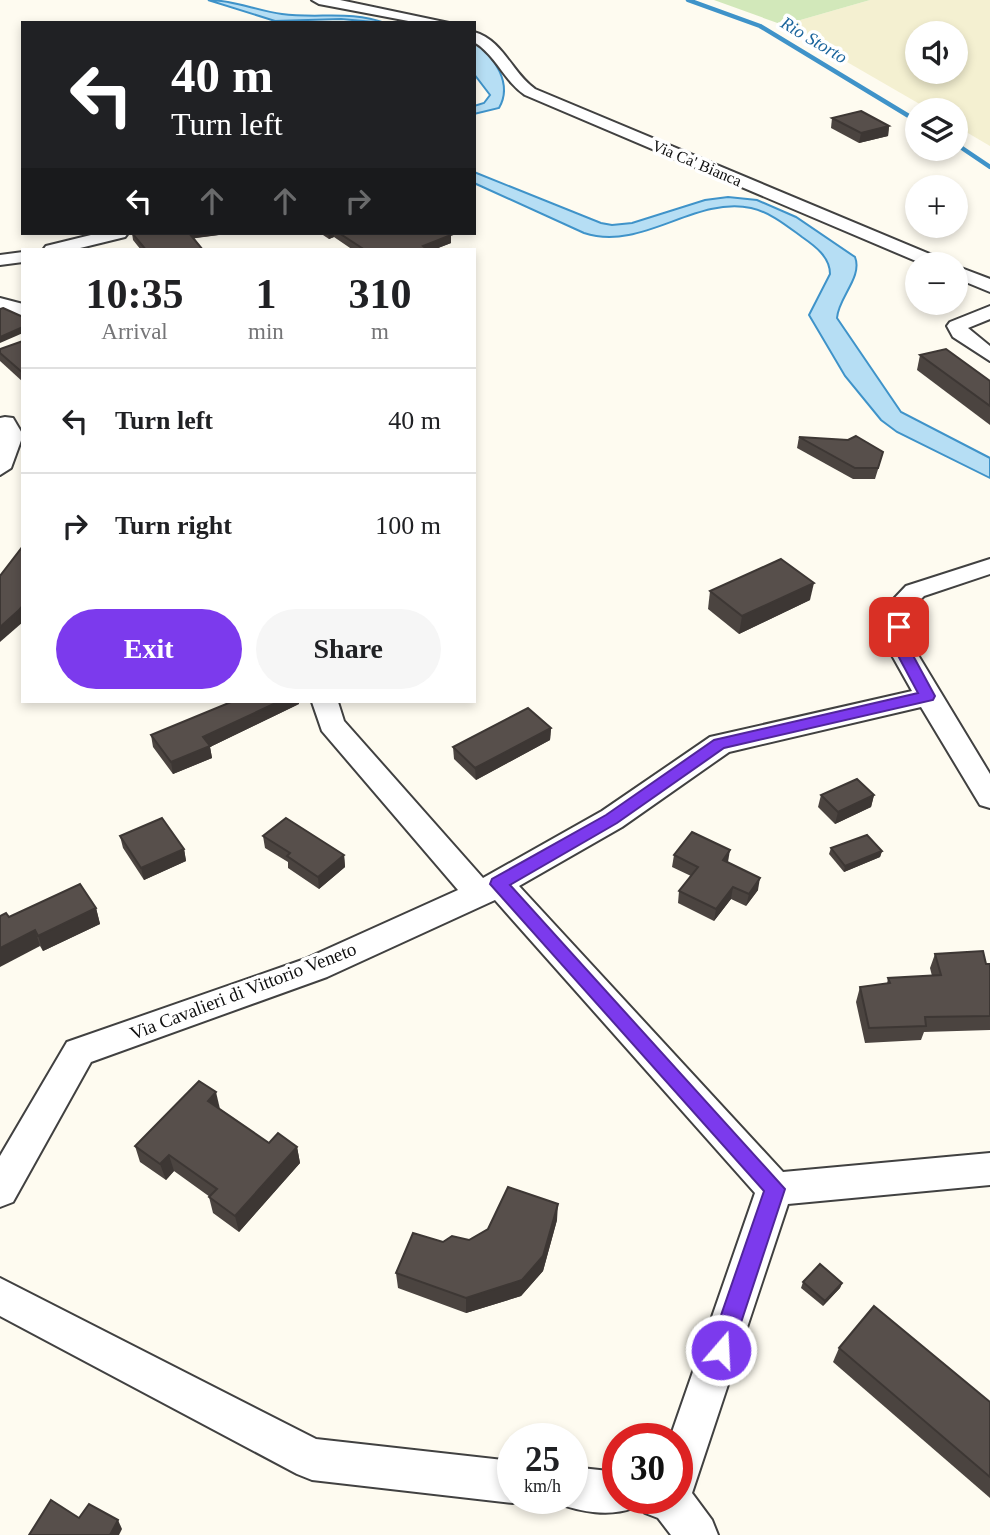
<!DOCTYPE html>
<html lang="en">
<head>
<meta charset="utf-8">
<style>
	body { margin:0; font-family:Georgia,serif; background:#f6f6f6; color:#202124; height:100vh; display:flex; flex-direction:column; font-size:26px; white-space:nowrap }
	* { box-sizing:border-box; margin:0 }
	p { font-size:23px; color:#757577 }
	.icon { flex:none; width:38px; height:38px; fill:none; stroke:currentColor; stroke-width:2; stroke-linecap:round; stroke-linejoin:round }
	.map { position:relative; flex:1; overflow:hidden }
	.details { position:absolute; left:21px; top:248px; width:455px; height:455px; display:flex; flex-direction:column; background:#fff; border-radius:0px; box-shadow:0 4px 10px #0003 }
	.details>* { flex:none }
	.top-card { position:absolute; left:21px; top:21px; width:455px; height:214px; border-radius:0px; box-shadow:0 4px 10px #0003; background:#202124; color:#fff; overflow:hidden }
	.controls { position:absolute; left:905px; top:21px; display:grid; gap:14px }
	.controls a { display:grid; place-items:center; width:63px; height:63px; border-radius:50%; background:#fff; box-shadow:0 4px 10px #0003; font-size:35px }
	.speed { position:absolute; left:497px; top:1423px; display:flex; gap:14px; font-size:35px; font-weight:700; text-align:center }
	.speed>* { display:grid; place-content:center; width:91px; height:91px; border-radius:50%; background:#fff; box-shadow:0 4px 10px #0003; line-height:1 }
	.speed small { font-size:18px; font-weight:400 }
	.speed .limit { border:10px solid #d22; background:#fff; color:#111 }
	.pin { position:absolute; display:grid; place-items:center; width:60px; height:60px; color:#fff; margin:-30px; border-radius:14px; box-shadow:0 4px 10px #0006 }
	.me { position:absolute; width:77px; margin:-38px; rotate:19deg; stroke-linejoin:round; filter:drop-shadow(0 0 5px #0008) }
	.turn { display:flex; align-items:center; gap:24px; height:147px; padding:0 35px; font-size:32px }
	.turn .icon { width:91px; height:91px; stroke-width:2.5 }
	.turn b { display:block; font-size:49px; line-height:60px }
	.lanes { display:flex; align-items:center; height:66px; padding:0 35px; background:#0003; justify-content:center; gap:35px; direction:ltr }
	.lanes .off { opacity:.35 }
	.eta { display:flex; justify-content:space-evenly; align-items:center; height:119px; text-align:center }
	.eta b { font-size:42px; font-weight:700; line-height:49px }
	.primary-button { display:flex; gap:14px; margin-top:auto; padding:14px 35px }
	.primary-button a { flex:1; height:80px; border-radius:42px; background:#7c3aed; color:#fff; font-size:28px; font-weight:700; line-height:80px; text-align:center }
	.primary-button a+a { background:#f6f6f6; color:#202124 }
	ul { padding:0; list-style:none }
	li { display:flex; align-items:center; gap:21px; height:105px; padding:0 35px; border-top:2px solid #e0e0e0 }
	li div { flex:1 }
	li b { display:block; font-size:26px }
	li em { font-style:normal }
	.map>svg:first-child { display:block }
	.farmland { fill:#f4f0d1; fill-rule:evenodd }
	.green { fill:#d2e8ba }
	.water { fill:#b6def4; stroke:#3f93c9; stroke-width:2 }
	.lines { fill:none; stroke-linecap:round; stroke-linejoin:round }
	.stream { stroke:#3f93c9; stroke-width:4.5 }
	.minor-casing { stroke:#414141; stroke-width:4 }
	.minor { fill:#fff; fill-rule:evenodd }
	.wall { fill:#4b4440 }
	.shaded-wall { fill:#3d3734 }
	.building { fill:#574f4b; stroke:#3d3734; stroke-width:2 }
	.route { fill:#7c3aed; stroke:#51269a; stroke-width:2 }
	.labels { text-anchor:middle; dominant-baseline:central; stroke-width:7; stroke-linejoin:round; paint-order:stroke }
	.far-street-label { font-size:16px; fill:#0e0e0e; stroke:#fff }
	.far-water-label { font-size:18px; font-style:italic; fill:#1b659c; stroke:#fff }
	.street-label { font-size:19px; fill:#0e0e0e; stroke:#fff }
</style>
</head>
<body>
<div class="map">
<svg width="990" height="1535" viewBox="0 0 990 1535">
	<rect width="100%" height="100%" fill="#fefbf0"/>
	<!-- farmland -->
	<path class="farmland" d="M870,0H990V146L956,126V110H930L783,25ZM917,33H956V72H917Z"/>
	<!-- green -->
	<polygon class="green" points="714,0 870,0 783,25"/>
	<!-- water -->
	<g class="water">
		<path d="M208,0C235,0 257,11 282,14C318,19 350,10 385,23L341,19L275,21Z"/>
		<path d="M474,42C495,57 513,84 499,108L474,114V106L484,103L490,95L474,74Z"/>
		<path d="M474,172L601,223L612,225L632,223L705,200L728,197L757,200L796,217L855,257C863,277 838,298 837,318L901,412L990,458V478L897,432L881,420L845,376L809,315L830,274C830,257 815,246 802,237C787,226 770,212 751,208C694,196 642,252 584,233L474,183Z"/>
	</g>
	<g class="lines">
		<!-- stream -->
		<g class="stream">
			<polyline points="688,0 760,26 917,121"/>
			<polyline points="956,144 990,167"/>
		</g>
		<defs>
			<g id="minor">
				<polygon points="312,0 340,0 449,23 419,23 319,4"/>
				<path d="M474,32C503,40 512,73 535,89L944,260L947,264H923L525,95C504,81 496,55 474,42Z"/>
				<polygon points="99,233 128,233 125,237 72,250 43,250 46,246"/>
				<polygon points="23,252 23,262 0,265 0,255"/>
				<polygon points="956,266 990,279 990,292 956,278"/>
				<polygon points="0,298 23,304 23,316 0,310"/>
				<polygon points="990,306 990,319 968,328 990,346 990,361 953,337 947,326 950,322"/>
				<polygon points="5,417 13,418 23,435 11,468 0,475 0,418"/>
				<polygon points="990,559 990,574 924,596 913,607 915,650 990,774 990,808 980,805 921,707 729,752 622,827 519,886 783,1172 990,1153 990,1185 788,1204 692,1493 712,1520 718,1535 671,1535 658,1518 645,1513 639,1498 677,1498 677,1438 670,1438 755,1193 495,900 327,977 91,1062 13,1202 0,1207 0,1156 67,1042 305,959 458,890 322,731 312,702 338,702 344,721 483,878 602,811 710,737 912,691 889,650 888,605 906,586"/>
				<polygon points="0,1278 316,1439 513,1461 513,1498 525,1498 513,1503 312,1480 297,1474 0,1316"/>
				<path d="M572,1467L618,1472V1498H637L633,1508C610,1517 580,1512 557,1503L555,1498H572Z"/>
			</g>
		</defs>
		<!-- minor casing -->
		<use href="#minor" class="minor-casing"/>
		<!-- minor -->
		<use href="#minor" class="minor"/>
	</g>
	<!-- wall -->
	<g class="wall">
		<polygon points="832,118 889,126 888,136 859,143 831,128"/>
		<polygon points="132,233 234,233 194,238 203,250 141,250 133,240"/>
		<polygon points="320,233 447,233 451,235 451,243 433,250 353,250 334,237 329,239"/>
		<polygon points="23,341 23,382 0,361 0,349"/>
		<polygon points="920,355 990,381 990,425 917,370"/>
		<polygon points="799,437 880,463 875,479 853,479 797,448"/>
		<polygon points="710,591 810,600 739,634 708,609"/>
		<polygon points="299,704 210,747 212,758 173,774 153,747 151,735"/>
		<polygon points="551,728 550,740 476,780 454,759 453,747"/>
		<polygon points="821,795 874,795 871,807 835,824 818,807"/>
		<polygon points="120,836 184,849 186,861 144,880 123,848"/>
		<polygon points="263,836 344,855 345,867 319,889 288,868 288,862 265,848"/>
		<polygon points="831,848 882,851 880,857 844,872 829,854"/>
		<polygon points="674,855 728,862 758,890 746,906 731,899 714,921 678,903 679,891 691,876 672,867"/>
		<polygon points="96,908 100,924 43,951 40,946 9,917"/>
		<polygon points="935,954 990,964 990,1030 924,1032 921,1040 865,1043 856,1002 860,987 887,984 888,978 932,976 930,968"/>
		<polygon points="220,1109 269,1143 297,1147 300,1163 239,1232 213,1213 209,1197 210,1197 174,1171 166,1180 140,1162 135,1146"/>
		<polygon points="557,1220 543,1271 521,1296 466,1313 398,1288 396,1273 443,1242 469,1240"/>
		<polygon points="803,1282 842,1283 840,1288 823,1306 801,1288"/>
		<polygon points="839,1348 990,1402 990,1498 833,1362"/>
	</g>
	<!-- shaded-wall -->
	<g class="shaded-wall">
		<polygon points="889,126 888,136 859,143 861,133"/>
		<polygon points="188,233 234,233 189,239"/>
		<polygon points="328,233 334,233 334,237 329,239"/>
		<polygon points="451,235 451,243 433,250 423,250 423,246"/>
		<polygon points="23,327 23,333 0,343 0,337"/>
		<polygon points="814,583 810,600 739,634 742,616"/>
		<polygon points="23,605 23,622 0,642 0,627"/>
		<polygon points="278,702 299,702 299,704 210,747 212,758 173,774 171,762 203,737"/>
		<polygon points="551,728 550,740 476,780 475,768"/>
		<polygon points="874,795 871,807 835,824 838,812"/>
		<polygon points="184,849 186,861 144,880 141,868"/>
		<polygon points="730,850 728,862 723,860"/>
		<polygon points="882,851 880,857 844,872 845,866"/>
		<polygon points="344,855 345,867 319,889 318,877"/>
		<polygon points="760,878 758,890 746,906 749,894"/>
		<polygon points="733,887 731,899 714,921 716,909"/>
		<polygon points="96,908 100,924 43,951 38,936"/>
		<polygon points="35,930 40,946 0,967 0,948"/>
		<polygon points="216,1092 220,1109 208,1101"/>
		<polygon points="297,1147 300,1163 239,1232 235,1216"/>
		<polygon points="169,1155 174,1171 166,1180 160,1164"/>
		<polygon points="558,1204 557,1220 543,1271 521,1296 466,1313 466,1298"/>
		<polygon points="842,1283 840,1288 823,1306 825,1301"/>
		<polygon points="118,1520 122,1529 119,1535 110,1535"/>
	</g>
	<!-- building -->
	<g class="building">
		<polygon points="861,111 889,126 861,133 832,118"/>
		<polygon points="132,233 189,233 203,250 146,250"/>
		<polygon points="339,233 447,233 451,235 423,246 428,250 365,250"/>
		<polygon points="3,308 23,317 23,327 0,337 0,309"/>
		<polygon points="23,341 23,373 0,353 0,349"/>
		<polygon points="946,349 990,381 990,406 920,355"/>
		<polygon points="856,436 883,452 878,468 855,468 799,437 848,440"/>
		<polygon points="23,546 23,605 19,610 0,627 0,576"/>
		<polygon points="781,559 814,583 742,616 710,591"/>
		<polygon points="231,702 278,702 203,737 210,746 171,762 151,735"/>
		<polygon points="528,708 551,728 475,768 453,747"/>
		<polygon points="857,779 874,795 838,812 821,795"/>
		<polygon points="162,818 184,849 141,868 120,836"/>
		<polygon points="286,818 344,855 318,877 287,856 290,853 263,836"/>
		<polygon points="692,832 730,850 723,860 760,878 749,894 733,887 716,909 679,891 698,867 674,855"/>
		<polygon points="867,835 882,851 845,866 831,848"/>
		<polygon points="80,884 96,908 38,936 35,930 0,948 0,916 6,913 9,917"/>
		<polygon points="983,951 986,964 990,964 990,1016 925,1017 926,1026 869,1028 860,987 890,983 888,978 941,975 935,954"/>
		<polygon points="199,1081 216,1092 208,1101 269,1143 278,1133 297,1147 235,1216 209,1197 217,1189 169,1155 160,1164 135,1146"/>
		<polygon points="508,1187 558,1204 543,1256 522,1280 466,1298 396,1273 413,1233 443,1242 452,1236 469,1240 488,1229"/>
		<polygon points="820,1264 842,1283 825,1301 803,1282"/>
		<polygon points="874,1306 990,1402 990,1477 839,1348"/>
		<polygon points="51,1500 79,1518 89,1504 118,1520 110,1535 29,1535"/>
	</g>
	<!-- route -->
	<polygon class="route" points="899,623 906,627 910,650 935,696 933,700 724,748 617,823 510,885 785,1189 732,1350 729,1358 721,1362 713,1358 709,1350 764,1191 490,884 492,879 606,815 714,740 918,693 895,650 892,627"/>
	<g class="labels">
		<!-- far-street labels -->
		<g class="far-street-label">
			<text transform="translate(697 163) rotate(23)">Via Ca' Bianca</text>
		</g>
		<!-- far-water labels -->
		<g class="far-water-label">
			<text transform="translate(814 40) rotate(31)">Rio Storto</text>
		</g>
		<!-- street labels -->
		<g class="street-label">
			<text transform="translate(243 991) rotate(-21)">Via Cavalieri di Vittorio Veneto</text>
		</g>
	</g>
</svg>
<div class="controls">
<a><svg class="icon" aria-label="sound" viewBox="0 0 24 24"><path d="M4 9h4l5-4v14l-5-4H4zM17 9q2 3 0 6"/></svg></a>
<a><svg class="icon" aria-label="layers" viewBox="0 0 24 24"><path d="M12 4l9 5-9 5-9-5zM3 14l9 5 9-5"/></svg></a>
<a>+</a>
<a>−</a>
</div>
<div class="speed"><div>25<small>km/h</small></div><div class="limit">30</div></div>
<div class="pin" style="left:899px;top:627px;background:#d93025"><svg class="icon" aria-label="arrive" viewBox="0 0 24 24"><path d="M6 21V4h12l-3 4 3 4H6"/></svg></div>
<svg class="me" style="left:721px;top:1350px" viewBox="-20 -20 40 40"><circle r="17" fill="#7c3aed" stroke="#fff" stroke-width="3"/><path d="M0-11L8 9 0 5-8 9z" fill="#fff"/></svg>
<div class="top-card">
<div class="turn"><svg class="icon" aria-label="left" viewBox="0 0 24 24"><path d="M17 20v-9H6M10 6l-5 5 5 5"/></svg><div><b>40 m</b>Turn left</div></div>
<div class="lanes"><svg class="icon" aria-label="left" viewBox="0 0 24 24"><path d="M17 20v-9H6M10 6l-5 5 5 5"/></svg><svg class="icon off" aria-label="ahead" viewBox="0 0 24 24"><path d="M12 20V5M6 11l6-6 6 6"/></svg><svg class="icon off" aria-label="ahead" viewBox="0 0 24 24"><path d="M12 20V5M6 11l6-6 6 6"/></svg><svg class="icon off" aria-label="right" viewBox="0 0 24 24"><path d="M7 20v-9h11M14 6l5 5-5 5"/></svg></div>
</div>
<section class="details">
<div class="eta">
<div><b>10:35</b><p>Arrival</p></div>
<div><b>1</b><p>min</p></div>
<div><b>310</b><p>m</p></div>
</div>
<ul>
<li><svg class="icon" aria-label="left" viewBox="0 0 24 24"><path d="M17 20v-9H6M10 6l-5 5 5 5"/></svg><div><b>Turn left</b></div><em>40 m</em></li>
<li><svg class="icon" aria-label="right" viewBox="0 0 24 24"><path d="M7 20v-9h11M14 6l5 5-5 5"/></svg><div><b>Turn right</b></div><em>100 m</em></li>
</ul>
<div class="primary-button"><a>Exit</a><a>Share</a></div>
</section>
</div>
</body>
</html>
